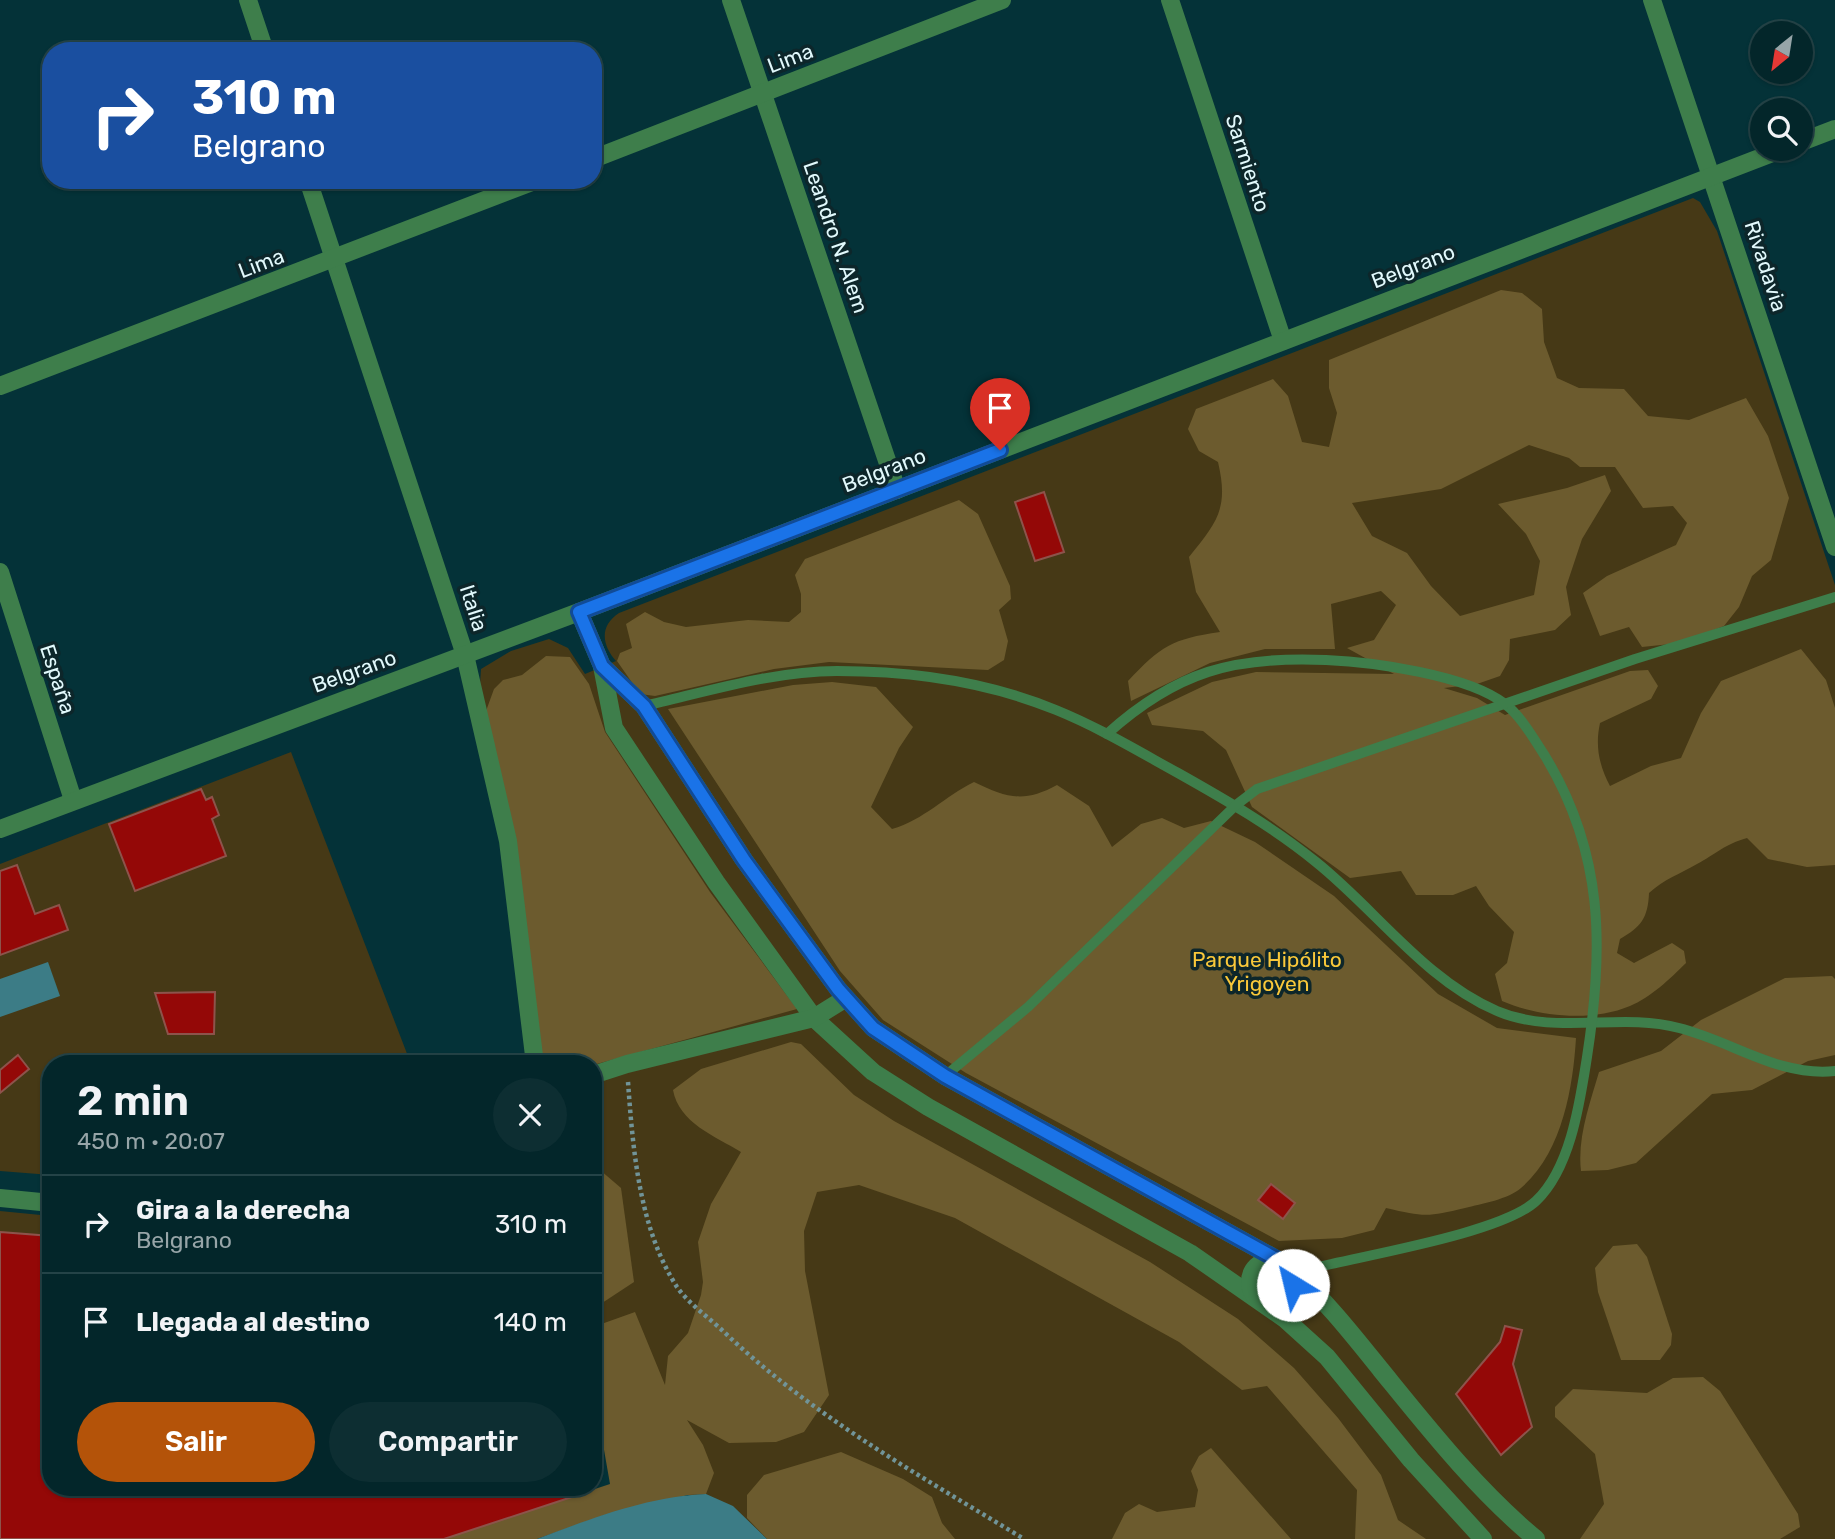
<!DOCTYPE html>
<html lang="es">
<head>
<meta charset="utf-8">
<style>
	body { margin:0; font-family:Rubik,sans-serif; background:#0d2e32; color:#f1f3f6; height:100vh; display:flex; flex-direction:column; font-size:26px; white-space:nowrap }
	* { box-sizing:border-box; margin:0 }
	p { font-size:23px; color:#97a5a8 }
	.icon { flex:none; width:38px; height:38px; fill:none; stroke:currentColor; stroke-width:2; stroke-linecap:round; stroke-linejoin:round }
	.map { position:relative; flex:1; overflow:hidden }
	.side { position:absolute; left:42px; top:1055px; width:560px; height:441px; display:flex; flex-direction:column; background:#03262a; border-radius:28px; box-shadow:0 2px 5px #0004,0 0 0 2px #244347 }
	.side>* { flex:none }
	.banner { position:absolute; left:42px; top:42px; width:560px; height:147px; border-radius:28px; box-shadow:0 2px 5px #0004,0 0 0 2px #244347; background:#1a4fa0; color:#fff; overflow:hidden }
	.needle { width:46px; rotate:210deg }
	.buttons { position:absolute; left:1750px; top:21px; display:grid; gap:14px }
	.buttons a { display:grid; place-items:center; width:63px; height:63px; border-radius:50%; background:#03262a; box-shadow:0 2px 5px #0004,0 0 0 2px #244347; font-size:35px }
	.pin { position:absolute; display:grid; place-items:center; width:60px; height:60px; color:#fff; margin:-72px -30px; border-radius:50% 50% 50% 0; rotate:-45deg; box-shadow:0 0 7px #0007 }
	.pin .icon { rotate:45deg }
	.me { position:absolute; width:77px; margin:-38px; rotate:324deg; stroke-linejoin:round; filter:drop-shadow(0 0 5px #0008) }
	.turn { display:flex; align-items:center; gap:24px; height:147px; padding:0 35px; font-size:32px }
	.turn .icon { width:91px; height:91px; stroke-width:2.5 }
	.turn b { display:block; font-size:49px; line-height:60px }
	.round { display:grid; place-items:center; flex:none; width:74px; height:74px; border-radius:37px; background:#0d2e32 }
	.summary { display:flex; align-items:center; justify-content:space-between; height:119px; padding:0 35px }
	h1 { font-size:42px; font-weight:600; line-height:52px }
	.button { display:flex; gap:14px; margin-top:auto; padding:14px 35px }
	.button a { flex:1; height:80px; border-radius:42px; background:#b45309; color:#fff; font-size:28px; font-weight:600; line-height:80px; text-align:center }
	.button a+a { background:#0d2e32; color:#f1f3f6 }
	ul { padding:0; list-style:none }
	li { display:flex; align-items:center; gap:21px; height:98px; padding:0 35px; border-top:2px solid #244347 }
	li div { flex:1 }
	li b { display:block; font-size:26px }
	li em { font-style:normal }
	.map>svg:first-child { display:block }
	.green { fill:#463916 }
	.forest { fill:#6c5b2e }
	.water { fill:#3c7c86 }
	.building { fill:#940807; stroke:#8d534b; stroke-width:2 }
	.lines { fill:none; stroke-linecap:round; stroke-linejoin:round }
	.path { stroke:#719498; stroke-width:4.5; stroke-dasharray:3.5 3.5; stroke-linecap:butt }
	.lane { stroke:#3e7e4b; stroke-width:10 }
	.street { stroke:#3e7e4b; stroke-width:18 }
	.route-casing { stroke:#114b97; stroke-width:18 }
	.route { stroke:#1a73e8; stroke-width:12 }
	.labels { text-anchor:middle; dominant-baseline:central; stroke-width:7; stroke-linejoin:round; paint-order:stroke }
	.street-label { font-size:21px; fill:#e2f9fc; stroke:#0d262a }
	.park-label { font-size:21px; fill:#f9c83a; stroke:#0d262a }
</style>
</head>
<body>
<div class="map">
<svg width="1835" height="1539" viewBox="0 0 1835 1539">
	<rect width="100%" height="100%" fill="#043238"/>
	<!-- green -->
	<g class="green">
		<path d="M1693,198L1700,202L1717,231L1835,585V1539H767L688,1495L593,1387V1064H542L480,684L481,669L511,651L549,639L568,648L585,674L616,661C602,645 599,626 619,613Z"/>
		<polygon points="291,752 411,1064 51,1064 51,1175 0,1171 0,864"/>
		<polygon points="0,1211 51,1216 51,1236 0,1232"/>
	</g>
	<!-- forest -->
	<g class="forest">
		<path d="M1501,290L1522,293L1542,309L1544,342L1557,378L1579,388L1624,389L1648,416L1689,420L1746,398L1768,436L1789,498L1771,560L1752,576L1739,607L1724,626L1680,643L1642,647L1629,627L1600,636L1583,593L1607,576L1676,545L1687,523L1673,506L1643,508L1615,467H1580L1569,458L1529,445L1441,489L1352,503L1372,536L1407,553L1431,586L1460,616L1534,595L1540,561L1526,534L1498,504L1567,488L1605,475L1611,491L1582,539L1566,587L1571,615L1555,630L1510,639L1509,660L1500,676L1477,684L1444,688L1477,698L1505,715L1630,671L1648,670L1658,686L1651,699L1600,723C1595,746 1599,765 1610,786L1651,766L1681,758L1701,713L1721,681L1801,649L1826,680L1835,708V865L1807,867L1768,859L1747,838C1725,844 1716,854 1697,864C1680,874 1664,879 1649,893C1648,918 1641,927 1620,939L1617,953L1634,963L1672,943L1684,951L1686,963C1671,978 1650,998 1630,1006C1592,1022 1539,1017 1502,1001L1495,974L1507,963L1514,932L1489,906L1476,886L1453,895H1416L1401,871L1350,878L1252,807L1226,750L1203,731L1152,725L1147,713L1212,682L1256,672L1394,674L1347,648L1374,640L1396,605L1381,591L1331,604L1335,649H1265L1210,663L1131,701L1128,681C1161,646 1172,639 1220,632L1196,592L1189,557C1217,522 1229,509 1218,462L1199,451L1188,429L1196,409L1273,379L1288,396L1302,442L1329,447L1337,413L1329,388V360Z"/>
		<polygon points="959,500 978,514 1010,586 1011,599 999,610 1008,641 1004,660 988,670 829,662 774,669 655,696 640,694 617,661 620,653 632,648 626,624 645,612 664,622 686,627 748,620 789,622 801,612 801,594 795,575 805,559"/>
		<polygon points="546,656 570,657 589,684 605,732 710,892 797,1009 593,1065 542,1064 486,711 494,689 503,680 522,675"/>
		<path d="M832,682L876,687L913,727L899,748L871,807L892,829C924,820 945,796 974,782C1007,798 1024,803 1057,785L1089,806L1112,847L1141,824L1162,818L1184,828L1211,821L1255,842L1334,896L1438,994L1497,1028L1576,1038C1573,1088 1562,1153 1521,1188C1509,1199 1481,1204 1465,1208C1428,1217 1424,1217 1386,1208L1374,1230L1342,1238L1279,1241L966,1073L883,1020L840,971L668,709L793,685Z"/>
		<path d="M1832,976L1835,979V1055L1808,1061L1752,1090L1712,1094L1636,1163L1608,1170L1581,1171C1577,1138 1590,1103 1599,1072L1661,1051L1701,1020L1785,978Z"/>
		<path d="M791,1042L801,1044L854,1095L894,1121L1150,1262L1238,1319L1294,1368L1338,1418L1381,1475L1398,1520L1426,1539H1355L1357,1490L1267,1386L1242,1390L1179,1342L955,1218L859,1185L817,1192L804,1231L805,1271L829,1395L804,1432L776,1442L729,1443L687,1420L703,1445L714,1473L706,1494L688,1495L605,1515L537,1539H444L610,1484L593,1387V1327L635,1312L665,1385L668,1356L688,1333L701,1295L703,1282L698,1242L711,1204L741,1152C715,1136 679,1123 673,1090L701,1069Z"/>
		<polygon points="593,1164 621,1188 634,1282 593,1309"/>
		<polygon points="1637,1244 1647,1257 1672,1334 1671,1345 1660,1360 1621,1360 1598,1292 1595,1268 1613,1246"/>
		<polygon points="1703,1377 1720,1391 1798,1514 1800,1527 1780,1539 1580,1539 1604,1504 1595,1454 1555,1417 1555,1407 1573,1389 1647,1393 1673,1378"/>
		<polygon points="1211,1448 1291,1539 1112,1539 1125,1513 1139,1504 1157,1512 1195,1507 1198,1490 1191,1471 1199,1456"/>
		<polygon points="841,1452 903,1479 932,1497 942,1523 955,1539 767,1539 747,1518 747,1495 764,1475"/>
	</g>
	<!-- water -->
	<g class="water">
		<polygon points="48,962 60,996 0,1017 0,979"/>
		<path d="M706,1494L733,1506L767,1539H537C590,1519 649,1496 706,1494Z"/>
	</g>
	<!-- building -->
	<g class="building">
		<polygon points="1044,492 1064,552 1035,561 1015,502"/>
		<polygon points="201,789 206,800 212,797 219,815 212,819 226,856 135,891 109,824"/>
		<polygon points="17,865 35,914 59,905 68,930 0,955 0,871"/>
		<polygon points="215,992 214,1034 168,1034 155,993"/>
		<polygon points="18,1055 29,1069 0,1093 0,1070"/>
		<polygon points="1271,1184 1295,1203 1283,1219 1258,1200"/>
		<polygon points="0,1232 51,1236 51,1488 589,1488 590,1491 444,1539 0,1539"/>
		<polygon points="1505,1326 1522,1330 1513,1364 1532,1427 1501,1455 1456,1394 1500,1342"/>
	</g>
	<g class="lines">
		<!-- path -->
		<path class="path" d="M628,1082C633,1150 639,1228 677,1287C688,1303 708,1317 723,1331C812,1416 919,1475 1024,1539"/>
		<!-- lane -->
		<g class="lane">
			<path d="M644,706C706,692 773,671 837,671C910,671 988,682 1056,710C1098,727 1138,751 1178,773C1226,800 1273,827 1316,862C1376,910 1425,980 1497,1011C1556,1036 1619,1012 1679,1028C1732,1041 1778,1077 1835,1071"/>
			<path d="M1107,734C1177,671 1234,656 1326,660C1373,662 1468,675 1505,704C1521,716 1534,739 1545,756C1604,853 1604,948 1587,1057C1580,1101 1571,1168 1536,1201C1502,1233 1365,1255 1314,1268L1288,1267"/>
			<polyline points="945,1076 1028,1007 1236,805 1257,789 1635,659 1835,597"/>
		</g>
		<!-- street -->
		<g class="street">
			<polyline points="248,0 265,51"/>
			<polyline points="731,0 897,490"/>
			<polyline points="1170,0 1283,341"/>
			<polyline points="1652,0 1835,547"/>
			<polyline points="1801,142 1835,129"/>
			<polyline points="593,159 1002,0"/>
			<polyline points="308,180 465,655 508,841 535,1064"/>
			<polyline points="0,386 537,180"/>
			<polyline points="0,572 73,800"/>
			<polyline points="579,612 602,666 614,728 716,882 814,1018 873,1072 928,1107 1190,1253 1285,1319 1327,1357 1411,1460 1483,1539"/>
			<polyline points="602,666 644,706 744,860 838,989 873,1028 945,1076 1278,1260"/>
			<polyline points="0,829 579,612 1783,149"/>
			<polyline points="593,1075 627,1064 814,1018 846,998"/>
			<polyline points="0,1198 51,1203"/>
			<circle cx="1272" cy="1282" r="22"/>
			<path d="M1288,1267C1324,1298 1352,1334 1381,1370C1429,1429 1477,1490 1536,1539"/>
		</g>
	</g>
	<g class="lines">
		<defs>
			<polyline id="route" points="1000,450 579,612 602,666 644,706 744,860 838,989 873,1028 945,1076 1278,1260 1288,1267 1293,1285"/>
		</defs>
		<!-- route casing -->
		<use href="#route" class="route-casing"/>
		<!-- route -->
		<use href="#route" class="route"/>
	</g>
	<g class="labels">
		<!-- street labels -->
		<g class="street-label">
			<text transform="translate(790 58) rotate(-21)">Lima</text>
			<text transform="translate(1248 163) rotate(72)">Sarmiento</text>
			<text transform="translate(836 237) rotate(71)">Leandro N. Alem</text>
			<text transform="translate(261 263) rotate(-21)">Lima</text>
			<text transform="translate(1413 266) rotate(-21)">Belgrano</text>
			<text transform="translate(1766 266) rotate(72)">Rivadavia</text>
			<text transform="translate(884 470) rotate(-21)">Belgrano</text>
			<text transform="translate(474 608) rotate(72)">Italia</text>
			<text transform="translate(354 671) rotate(-20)">Belgrano</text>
			<text transform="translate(58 679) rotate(72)">España</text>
		</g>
		<!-- park labels -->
		<g class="park-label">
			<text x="1267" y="959">Parque Hipólito<tspan x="1267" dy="24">Yrigoyen</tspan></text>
		</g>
	</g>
</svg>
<div class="buttons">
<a><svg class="needle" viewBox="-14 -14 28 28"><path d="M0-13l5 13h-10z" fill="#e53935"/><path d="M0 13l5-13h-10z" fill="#97a5a8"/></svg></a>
<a><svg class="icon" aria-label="search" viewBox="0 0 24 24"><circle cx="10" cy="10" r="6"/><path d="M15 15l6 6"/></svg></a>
</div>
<div class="pin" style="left:1000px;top:450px;background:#d93025"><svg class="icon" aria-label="arrive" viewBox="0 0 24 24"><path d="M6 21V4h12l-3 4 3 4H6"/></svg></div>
<svg class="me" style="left:1293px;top:1285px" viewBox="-20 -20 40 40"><circle r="19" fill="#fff"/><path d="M0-13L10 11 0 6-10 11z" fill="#1a73e8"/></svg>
<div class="banner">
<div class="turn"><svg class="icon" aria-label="right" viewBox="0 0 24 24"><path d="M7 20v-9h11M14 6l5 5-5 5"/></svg><div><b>310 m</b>Belgrano</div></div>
</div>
<section class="side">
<div class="summary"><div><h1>2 min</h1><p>450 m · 20:07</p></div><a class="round"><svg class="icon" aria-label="close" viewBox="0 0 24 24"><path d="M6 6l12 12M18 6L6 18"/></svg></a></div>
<ul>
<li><svg class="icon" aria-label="right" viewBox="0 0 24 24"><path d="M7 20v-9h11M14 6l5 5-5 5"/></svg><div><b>Gira a la derecha</b><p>Belgrano</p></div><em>310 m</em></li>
<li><svg class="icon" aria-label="arrive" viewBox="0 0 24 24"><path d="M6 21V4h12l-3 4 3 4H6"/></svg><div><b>Llegada al destino</b></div><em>140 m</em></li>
</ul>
<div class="button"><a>Salir</a><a>Compartir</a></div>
</section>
</div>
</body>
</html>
